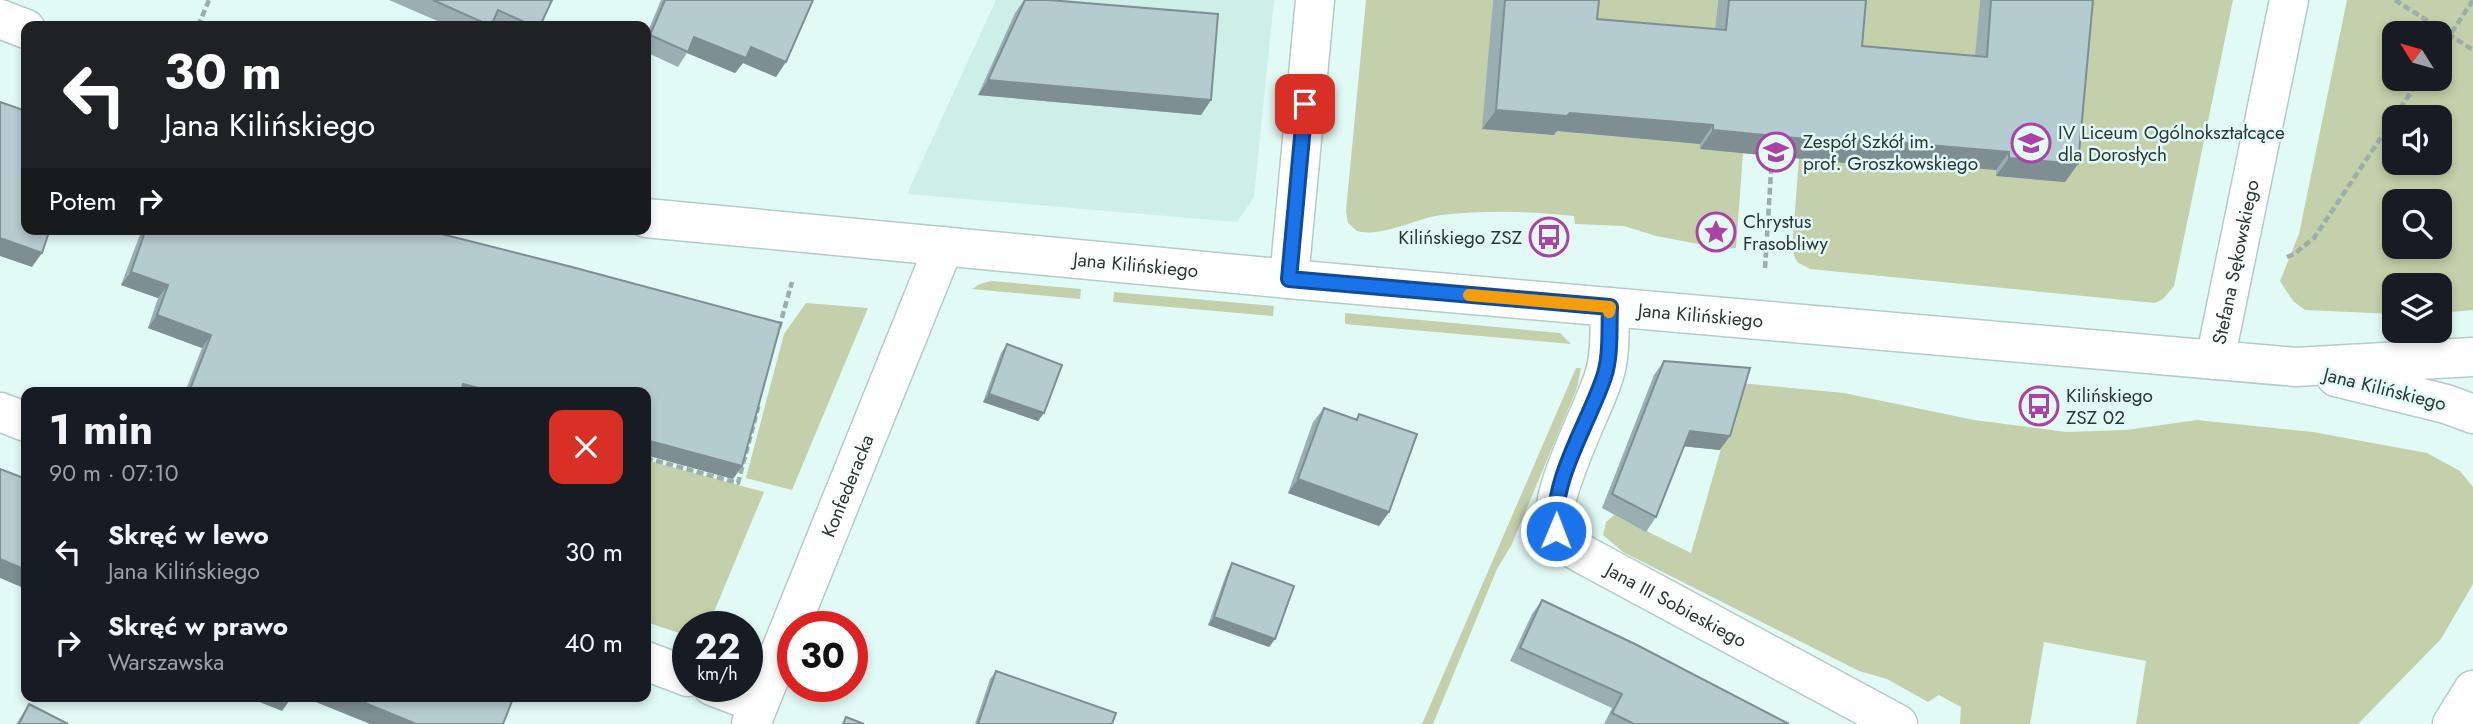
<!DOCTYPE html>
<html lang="pl">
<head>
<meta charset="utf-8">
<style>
	body { margin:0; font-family:Jost,sans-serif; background:#20242c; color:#f1f3f6; height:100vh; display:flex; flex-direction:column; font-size:26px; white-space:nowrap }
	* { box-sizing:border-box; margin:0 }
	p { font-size:23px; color:#9ea1a6 }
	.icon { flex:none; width:38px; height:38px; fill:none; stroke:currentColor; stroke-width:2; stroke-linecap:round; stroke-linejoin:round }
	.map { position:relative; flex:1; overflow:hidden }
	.sheet { position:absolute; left:21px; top:387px; width:630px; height:315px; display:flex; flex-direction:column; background:#171b24; border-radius:14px; box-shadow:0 4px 10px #0003 }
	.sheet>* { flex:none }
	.hud { position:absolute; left:21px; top:21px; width:630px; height:214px; border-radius:14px; box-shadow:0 4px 10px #0003; background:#202124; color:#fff; overflow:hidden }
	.needle { width:46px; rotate:307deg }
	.buttons { position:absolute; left:2382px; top:21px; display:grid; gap:14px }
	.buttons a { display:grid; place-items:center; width:70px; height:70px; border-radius:14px; background:#171b24; box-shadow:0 4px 10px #0003; font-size:35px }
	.speed { position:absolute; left:672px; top:611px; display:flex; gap:14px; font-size:35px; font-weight:700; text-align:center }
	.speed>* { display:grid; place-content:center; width:91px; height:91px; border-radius:50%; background:#171b24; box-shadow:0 4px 10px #0003; line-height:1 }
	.speed small { font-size:18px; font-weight:400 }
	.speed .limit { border:10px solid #d22; background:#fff; color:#111 }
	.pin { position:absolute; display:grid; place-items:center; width:60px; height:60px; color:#fff; margin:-30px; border-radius:14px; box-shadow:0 4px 10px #0006 }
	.me { position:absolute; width:77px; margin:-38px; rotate:1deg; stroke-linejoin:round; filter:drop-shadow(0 0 5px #0008) }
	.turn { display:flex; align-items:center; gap:24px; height:147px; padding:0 28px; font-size:32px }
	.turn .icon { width:91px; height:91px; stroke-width:2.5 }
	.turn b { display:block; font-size:49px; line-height:60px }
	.then { display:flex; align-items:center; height:66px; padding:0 28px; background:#0003; gap:14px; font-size:26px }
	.round { display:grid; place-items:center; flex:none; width:74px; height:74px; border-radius:14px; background:#20242c }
	.overview { display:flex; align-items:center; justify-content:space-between; height:119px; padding:0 28px }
	h1 { font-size:42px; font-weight:700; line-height:52px }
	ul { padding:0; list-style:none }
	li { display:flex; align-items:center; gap:21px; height:91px; padding:0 28px }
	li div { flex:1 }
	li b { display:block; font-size:26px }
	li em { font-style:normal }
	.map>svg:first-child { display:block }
	.built { fill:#cdefe8 }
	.green { fill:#c3d0ab; fill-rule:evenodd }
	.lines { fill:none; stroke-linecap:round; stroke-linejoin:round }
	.minor-casing { stroke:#b4ccc8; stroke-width:41 }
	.tertiary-casing { stroke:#b4ccc8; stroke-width:41 }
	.path { stroke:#9baeaa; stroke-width:4.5; stroke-dasharray:7 3.5; stroke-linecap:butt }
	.minor { stroke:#fff; stroke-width:38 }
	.tertiary { stroke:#fff; stroke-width:38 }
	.wall { fill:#9bafb3 }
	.shaded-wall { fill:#7e8e92 }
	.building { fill:#b4cbd0; stroke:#7e8e92; stroke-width:2 }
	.route-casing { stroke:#114b97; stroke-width:18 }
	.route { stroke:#1a73e8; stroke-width:12 }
	.slow { stroke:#f59e0b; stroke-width:12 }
	.labels { text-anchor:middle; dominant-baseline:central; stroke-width:5; stroke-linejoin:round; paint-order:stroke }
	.poi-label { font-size:19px; fill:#2c3634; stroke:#e1faf5; text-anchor:start }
	.street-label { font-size:19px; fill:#2c3634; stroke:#e1faf5 }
</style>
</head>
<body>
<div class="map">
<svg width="2473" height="724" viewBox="0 0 2473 724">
	<rect width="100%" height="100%" fill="#e1faf5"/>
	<!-- built -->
	<polygon class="built" points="996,0 1274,0 1254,197 1237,222 907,194"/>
	<!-- green -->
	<g class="green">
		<path d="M1366,0H1493L1483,129L1554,135L1557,131L1700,144V149L1743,153L1736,248L1725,249L1656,236L1624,226L1575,224L1574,216C1530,211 1486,210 1442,215C1416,218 1382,238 1357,231L1348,223L1346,211Z"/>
		<polygon points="1587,0 1718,0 1713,48 1584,37"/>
		<polygon points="1828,0 1980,0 1976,49 1982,77 1849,65"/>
		<polygon points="2081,0 2233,0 2174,286 2163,299 2155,303 1810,269 1797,262 1792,250 1799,158 1846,157 1996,170 1997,176 2065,182"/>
		<path d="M2347,0H2473V310L2440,313V285H2394V314L2305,310L2293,301L2280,281L2299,234ZM2394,33H2440V79H2394ZM2394,117H2440V163H2394ZM2394,201H2440V247H2394Z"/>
		<polygon points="992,281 1081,289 1080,299 972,289 980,284"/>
		<polygon points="1114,292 1274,306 1273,316 1113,302"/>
		<polygon points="806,303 868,308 792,490 746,478 784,334"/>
		<polygon points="1345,313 1560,333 1571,344 1345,324"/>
		<polygon points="1576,368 1581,368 1577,388 1512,544 1497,569 1433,724 1422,724"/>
		<polygon points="1740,383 1844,393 1974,420 2066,432 2126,430 2197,420 2313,432 2427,453 2460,471 2473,487 2473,584 2441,639 2358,724 2136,724 2146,661 2044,642 2030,724 1960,724 1961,707 1939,695 1928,702 1887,679 1859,671 1623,552 1603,535 1606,522 1614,515 1691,553"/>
		<polygon points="646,460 764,492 708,626 688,626 688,636 646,622"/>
	</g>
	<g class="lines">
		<defs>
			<g id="minor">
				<polyline points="1289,279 1315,0"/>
				<path id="s1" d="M1610,307C1609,329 1611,355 1604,376C1594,410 1542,503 1557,533C1563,544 1576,550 1586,556L1898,724"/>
				<path id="s2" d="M2215,360L2289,0"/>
				<polyline points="0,412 26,422"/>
				<polyline points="646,661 688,677"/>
				<polyline points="712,686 759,704"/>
				<path id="s3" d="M751,724L944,246"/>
			</g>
			<g id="tertiary">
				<polyline points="0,19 26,29"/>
				<path id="s4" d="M646,218L1289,279L2296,367L2473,357"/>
				<polyline points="2336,377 2446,404 2473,414"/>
				<polyline points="2452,724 2473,690"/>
			</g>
		</defs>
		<!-- minor casing -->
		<use href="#minor" class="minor-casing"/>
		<!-- tertiary casing -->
		<use href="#tertiary" class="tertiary-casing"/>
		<!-- path -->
		<g class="path">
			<polyline points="2395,0 2473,50"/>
			<polyline points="198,26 209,0"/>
			<polyline points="2440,50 2473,0"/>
			<polyline points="2394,117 2420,79"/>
			<polyline points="2287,257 2294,254 2314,238 2394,118"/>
			<polyline points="1765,268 1772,156"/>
			<polyline points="779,328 792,282"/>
			<polyline points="646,458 738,483 759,404"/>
		</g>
		<!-- minor -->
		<use href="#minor" class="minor"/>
		<!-- tertiary -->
		<use href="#tertiary" class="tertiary"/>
	</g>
	<!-- wall -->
	<g class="wall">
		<polygon points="389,0 552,0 540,26 449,26"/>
		<polygon points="661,0 813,0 776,77 743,63 735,73 687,53 678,67 646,52 646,36"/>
		<polygon points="1024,0 1211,100 1201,115 978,95 1015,13"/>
		<polygon points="1493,0 1599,0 1597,19 1715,29 1718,0 1866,0 1862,46 1975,56 1980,0 2093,0 2078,164 2065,182 1996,176 1996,170 1849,158 1846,163 1700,149 1700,144 1557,131 1554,135 1482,129"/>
		<polygon points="142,229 422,229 572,267 781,323 742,466 733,479 646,455 646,392 185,392 202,348 148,328 158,298 121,285"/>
		<polygon points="1007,344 1044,413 1038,421 983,402 1001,353"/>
		<polygon points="1664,361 1720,450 1684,446 1656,517 1646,532 1602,508 1654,375"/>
		<polygon points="1324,408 1356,419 1359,414 1389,512 1379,526 1288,493 1313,422"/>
		<polygon points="1232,563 1275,639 1269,647 1208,625 1227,572"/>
		<polygon points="1542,600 1789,724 1604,724 1612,708 1510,661 1532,614"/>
		<polygon points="996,671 1112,724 975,724 990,679"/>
		<polygon points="29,704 68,724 16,724"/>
	</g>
	<!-- shaded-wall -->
	<g class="shaded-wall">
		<polygon points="694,37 751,47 786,62 776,77 743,63 735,73 687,53"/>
		<polygon points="988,80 1211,100 1201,115 978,95"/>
		<polygon points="1496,110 1570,113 1713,125 1700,144 1557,131 1554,135 1482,129"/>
		<polygon points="1713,130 1859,139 2009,152 1996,170 1849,158 1846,163 1700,149"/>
		<polygon points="2009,158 2078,164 2065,182 1996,176"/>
		<polygon points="0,238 42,253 32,267 0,256"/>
		<polygon points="131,272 168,285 158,298 121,285"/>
		<polygon points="157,315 211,335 202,348 148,328"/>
		<polygon points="463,384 494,392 458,392"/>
		<polygon points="989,394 1044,413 1038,421 983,402"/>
		<polygon points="1690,431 1730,436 1720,450 1680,446"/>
		<polygon points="646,440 742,466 733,479 646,455"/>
		<polygon points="1298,479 1389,512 1379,526 1288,493"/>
		<polygon points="0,559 26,570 26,589 0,578"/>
		<polygon points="1214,617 1275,639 1269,647 1208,625"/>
		<polygon points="245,696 291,696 292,697 282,711"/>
		<polygon points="301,696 348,696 416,724 370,724"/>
	</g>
	<!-- building -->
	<g class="building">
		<polygon points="433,0 552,0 540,26 533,26 498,10 491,26"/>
		<polygon points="665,0 813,0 786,62 751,47 746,58 694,37 688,52 650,35"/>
		<polygon points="1025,0 1049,0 1218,14 1211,100 988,80"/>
		<polygon points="1505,0 1599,0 1597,19 1726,30 1729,0 1866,0 1862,46 1987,57 1991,0 2093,0 2078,164 2009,158 2009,152 1859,139 1859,144 1713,130 1713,125 1570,113 1567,116 1496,110"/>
		<polygon points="0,102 26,111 26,229 50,229 42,253 0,238"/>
		<polygon points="146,229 422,229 572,267 781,323 742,466 646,440 646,392 494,392 463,384 461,392 189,392 211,335 157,315 168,285 131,272"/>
		<polygon points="1007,344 1062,365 1044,413 989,394"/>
		<polygon points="1664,361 1750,368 1730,436 1690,431 1656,517 1612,494"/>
		<polygon points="1324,408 1357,420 1359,414 1417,434 1389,512 1298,479"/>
		<polygon points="0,469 26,479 26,570 0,559"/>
		<polygon points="1232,563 1294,586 1275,639 1214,617"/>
		<polygon points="1542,600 1635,644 1789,724 1634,724 1612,713 1622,694 1520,648"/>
		<polygon points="996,671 1116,713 1112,724 978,724"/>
		<polygon points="348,696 514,696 503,724 416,724"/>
		<polygon points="29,704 68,724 19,724"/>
		<polygon points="846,717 864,724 843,724"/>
	</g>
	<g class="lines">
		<defs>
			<path id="route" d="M1305,104L1289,279L1610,307C1609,330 1611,356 1604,377C1587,427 1551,479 1556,531"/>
		</defs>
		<!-- route casing -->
		<use href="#route" class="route-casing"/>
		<!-- route -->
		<use href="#route" class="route"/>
		<!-- slow -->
		<polyline class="slow" points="1469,295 1610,307 1609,312"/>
	</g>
	<!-- icons -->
	<defs>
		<symbol id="school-ring" viewBox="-11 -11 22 22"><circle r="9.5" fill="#e1faf5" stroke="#ab43a6" stroke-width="1.5"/><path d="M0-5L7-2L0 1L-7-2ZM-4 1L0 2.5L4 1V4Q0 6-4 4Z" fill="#ab43a6"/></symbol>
		<symbol id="sight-ring" viewBox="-11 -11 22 22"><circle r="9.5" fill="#e1faf5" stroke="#ab43a6" stroke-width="1.5"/><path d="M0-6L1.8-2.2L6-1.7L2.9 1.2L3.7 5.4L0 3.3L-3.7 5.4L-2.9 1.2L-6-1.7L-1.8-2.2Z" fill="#ab43a6"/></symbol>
		<symbol id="bus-ring" viewBox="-11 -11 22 22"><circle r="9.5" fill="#e1faf5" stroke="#ab43a6" stroke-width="1.5"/><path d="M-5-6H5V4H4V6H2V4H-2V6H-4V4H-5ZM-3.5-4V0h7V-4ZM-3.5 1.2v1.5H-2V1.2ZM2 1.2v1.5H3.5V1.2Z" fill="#ab43a6"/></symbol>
	</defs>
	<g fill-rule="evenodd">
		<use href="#school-ring" x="2009" y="121" width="44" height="44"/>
		<use href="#school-ring" x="1754" y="130" width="44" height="44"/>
		<use href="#sight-ring" x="1694" y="210" width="44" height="44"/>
		<use href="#bus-ring" x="1527" y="215" width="44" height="44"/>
		<use href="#bus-ring" x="2017" y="384" width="44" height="44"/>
	</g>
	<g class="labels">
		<!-- poi labels -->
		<g class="poi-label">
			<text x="2058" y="132">IV Liceum Ogólnokształcące<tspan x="2058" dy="22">dla Dorosłych</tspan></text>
			<text x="1803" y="141">Zespół Szkół im.<tspan x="1803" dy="22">prof. Groszkowskiego</tspan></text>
			<text x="1743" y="221">Chrystus<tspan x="1743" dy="22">Frasobliwy</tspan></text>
			<text x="1522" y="237" text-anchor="end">Kilińskiego ZSZ</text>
			<text x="2066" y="395">Kilińskiego<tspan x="2066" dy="22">ZSZ 02</tspan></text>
		</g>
		<!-- street labels -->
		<g class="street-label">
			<text stroke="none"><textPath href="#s2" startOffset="100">Stefana Sękowskiego</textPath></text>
			<text stroke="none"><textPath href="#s4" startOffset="492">Jana Kilińskiego</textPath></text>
			<text stroke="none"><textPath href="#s4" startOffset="1059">Jana Kilińskiego</textPath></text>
			<text transform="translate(2385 389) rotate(14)">Jana Kilińskiego</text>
			<text stroke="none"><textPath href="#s3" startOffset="257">Konfederacka</textPath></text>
			<text stroke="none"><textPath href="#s1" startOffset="376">Jana III Sobieskiego</textPath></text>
		</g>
	</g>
</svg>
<div class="buttons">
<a><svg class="needle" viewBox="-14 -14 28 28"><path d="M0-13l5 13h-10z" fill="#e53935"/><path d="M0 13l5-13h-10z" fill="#9ea1a6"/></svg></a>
<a><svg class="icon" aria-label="sound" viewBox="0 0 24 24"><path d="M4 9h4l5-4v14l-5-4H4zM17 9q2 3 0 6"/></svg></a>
<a><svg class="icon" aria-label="search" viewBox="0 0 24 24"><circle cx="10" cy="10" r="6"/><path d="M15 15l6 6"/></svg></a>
<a><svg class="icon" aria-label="layers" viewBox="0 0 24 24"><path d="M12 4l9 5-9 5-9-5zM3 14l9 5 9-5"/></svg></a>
</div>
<div class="speed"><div>22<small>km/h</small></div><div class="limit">30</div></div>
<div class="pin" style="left:1305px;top:104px;background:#d93025"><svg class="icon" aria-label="arrive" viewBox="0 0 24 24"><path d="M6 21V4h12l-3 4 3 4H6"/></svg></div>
<svg class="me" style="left:1556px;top:531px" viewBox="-20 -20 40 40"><circle r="17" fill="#1a73e8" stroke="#fff" stroke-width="3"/><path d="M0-11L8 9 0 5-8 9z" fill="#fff"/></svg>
<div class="hud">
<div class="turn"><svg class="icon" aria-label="left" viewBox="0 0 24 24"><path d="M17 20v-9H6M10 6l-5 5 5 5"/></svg><div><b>30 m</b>Jana Kilińskiego</div></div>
<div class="then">Potem<svg class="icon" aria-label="right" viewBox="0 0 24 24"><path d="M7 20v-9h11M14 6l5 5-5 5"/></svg></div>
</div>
<section class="sheet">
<div class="overview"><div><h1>1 min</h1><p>90 m · 07:10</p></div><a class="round" style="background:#d93025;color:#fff"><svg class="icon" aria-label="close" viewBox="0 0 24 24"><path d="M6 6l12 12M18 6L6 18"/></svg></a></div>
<ul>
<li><svg class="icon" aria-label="left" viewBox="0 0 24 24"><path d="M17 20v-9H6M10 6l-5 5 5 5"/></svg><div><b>Skręć w lewo</b><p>Jana Kilińskiego</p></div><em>30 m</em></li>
<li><svg class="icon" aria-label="right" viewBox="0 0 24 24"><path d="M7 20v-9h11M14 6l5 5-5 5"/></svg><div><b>Skręć w prawo</b><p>Warszawska</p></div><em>40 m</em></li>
</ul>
</section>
</div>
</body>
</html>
